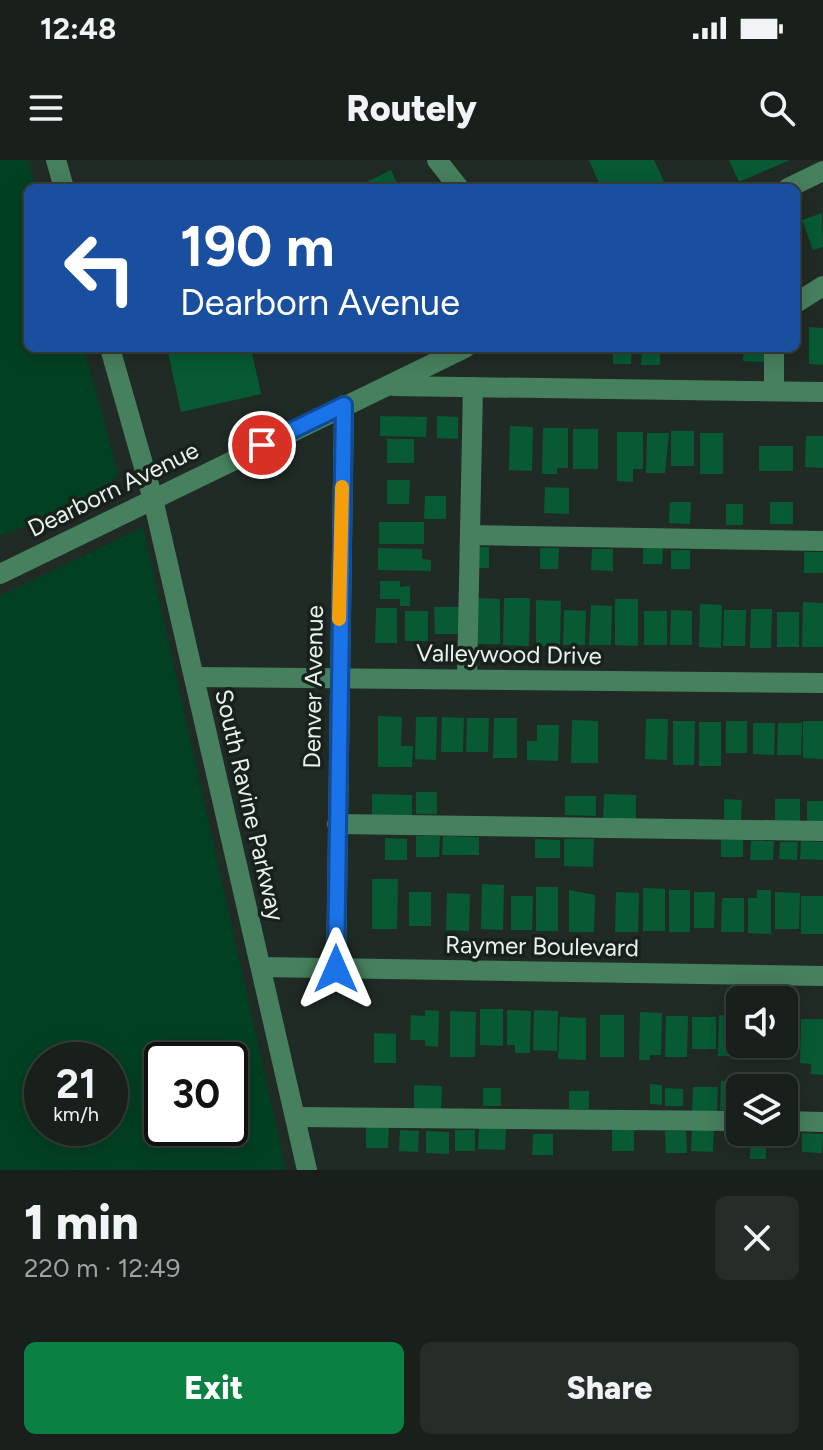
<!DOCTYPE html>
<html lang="en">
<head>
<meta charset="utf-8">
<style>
	body { margin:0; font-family:Figtree,sans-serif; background:#262d29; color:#f1f3f6; height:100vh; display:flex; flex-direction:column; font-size:30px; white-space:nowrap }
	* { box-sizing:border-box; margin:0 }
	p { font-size:26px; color:#9fa3a3 }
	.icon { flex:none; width:44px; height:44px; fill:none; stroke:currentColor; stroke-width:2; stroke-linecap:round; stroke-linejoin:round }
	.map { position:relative; height:1010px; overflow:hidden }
	.details { display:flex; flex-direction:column; background:#19201c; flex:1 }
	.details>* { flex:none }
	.guide { position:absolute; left:24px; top:24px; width:776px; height:168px; border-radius:12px; box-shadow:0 4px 20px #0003,0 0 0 2px #373e3b; background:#1a4fa0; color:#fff; overflow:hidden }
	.buttons { position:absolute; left:726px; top:826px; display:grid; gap:16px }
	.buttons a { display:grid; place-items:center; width:72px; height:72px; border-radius:12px; background:#19201c; box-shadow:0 4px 20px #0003,0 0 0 2px #373e3b; font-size:40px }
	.speed { position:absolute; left:24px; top:882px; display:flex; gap:16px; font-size:40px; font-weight:700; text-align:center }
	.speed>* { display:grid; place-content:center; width:104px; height:104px; border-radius:50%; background:#19201c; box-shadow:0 4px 20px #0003,0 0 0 2px #373e3b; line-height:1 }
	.speed small { font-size:20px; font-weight:400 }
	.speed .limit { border:4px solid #111; border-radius:12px; background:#fff; color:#111 }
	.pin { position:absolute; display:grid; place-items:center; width:68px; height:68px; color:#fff; margin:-34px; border:4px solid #fff; border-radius:50%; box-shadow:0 2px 8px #0007 }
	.me { position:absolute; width:88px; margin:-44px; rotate:0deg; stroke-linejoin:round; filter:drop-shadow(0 0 6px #0008) }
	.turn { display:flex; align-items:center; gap:28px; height:168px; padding:0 24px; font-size:36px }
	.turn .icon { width:104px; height:104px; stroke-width:2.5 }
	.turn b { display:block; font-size:56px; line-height:68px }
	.round { display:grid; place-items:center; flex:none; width:84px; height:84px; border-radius:12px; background:#262d29 }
	.overview { display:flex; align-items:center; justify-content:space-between; height:136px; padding:0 24px }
	h1 { font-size:48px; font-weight:800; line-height:60px }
	.button { display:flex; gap:16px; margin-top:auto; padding:16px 24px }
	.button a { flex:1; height:92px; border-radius:12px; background:#0b8043; color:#fff; font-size:32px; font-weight:800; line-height:92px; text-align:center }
	.button a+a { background:#262d29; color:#f1f3f6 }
	.status { display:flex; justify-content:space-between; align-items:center; height:56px; padding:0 40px; background:#19201c; direction:ltr }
	.status svg { height:22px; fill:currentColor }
	header { display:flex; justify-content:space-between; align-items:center; height:104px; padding:0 24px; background:#19201c; font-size:36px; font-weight:800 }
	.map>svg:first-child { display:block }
	.green { fill:#024023; fill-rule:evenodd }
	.building { fill:#075a34 }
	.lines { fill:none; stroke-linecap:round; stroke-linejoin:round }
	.minor { stroke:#47805e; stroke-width:20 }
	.route-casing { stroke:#114b97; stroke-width:20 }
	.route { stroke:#1a73e8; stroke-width:14 }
	.slow { stroke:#f59e0b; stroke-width:14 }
	.labels { text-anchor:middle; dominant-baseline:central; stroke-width:7; stroke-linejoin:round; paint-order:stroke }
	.street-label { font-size:24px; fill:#ebf1ed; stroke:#18211b }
</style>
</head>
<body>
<div class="status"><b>12:48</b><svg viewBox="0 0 49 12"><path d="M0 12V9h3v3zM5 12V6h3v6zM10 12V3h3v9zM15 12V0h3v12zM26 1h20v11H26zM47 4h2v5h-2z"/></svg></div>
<header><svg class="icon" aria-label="menu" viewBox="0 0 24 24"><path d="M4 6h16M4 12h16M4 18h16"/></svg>Routely<svg class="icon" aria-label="search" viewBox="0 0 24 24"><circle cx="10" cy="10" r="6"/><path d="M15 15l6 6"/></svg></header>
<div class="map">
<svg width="823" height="1010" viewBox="0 0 823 1010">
	<rect width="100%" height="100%" fill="#212b25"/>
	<!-- green -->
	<g class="green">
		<path d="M0,0H28L36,28H28V188H84L118,313C105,340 29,363 0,376Z"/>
		<path d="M143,367L286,1010H0V436ZM42,900H110V968H42ZM162,900H230V968H162Z"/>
	</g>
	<!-- building -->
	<g class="building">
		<polygon points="589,0 654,0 667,28 601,28"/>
		<polygon points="729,0 790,0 739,22"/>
		<polygon points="391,10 399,28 354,28"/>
		<polygon points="822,53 823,87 813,90 802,60"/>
		<polygon points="809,167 823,168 823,205 809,204"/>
		<polygon points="167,188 251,188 261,234 181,252"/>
		<polygon points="613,188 632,188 631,204 613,204"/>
		<polygon points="642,188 660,188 660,205 641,205"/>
		<polygon points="744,188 766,188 765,202 743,201"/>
		<polygon points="380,256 427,257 426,277 380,276"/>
		<polygon points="437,256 458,257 458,279 437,278"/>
		<polygon points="510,266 533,267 532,311 509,310"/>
		<polygon points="543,268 568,268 568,308 557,308 557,314 542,314"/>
		<rect x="573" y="269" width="25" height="40"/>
		<rect x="671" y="271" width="23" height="35"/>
		<polygon points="617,272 643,272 643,309 633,309 633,322 617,321"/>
		<polygon points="647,273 669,273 665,313 646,313"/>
		<rect x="700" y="273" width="23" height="41"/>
		<polygon points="806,276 823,276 823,308 805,307"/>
		<rect x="387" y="279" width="27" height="24"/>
		<rect x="759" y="286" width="34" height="25"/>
		<polygon points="387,320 410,320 409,344 387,344"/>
		<polygon points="545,327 569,328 569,354 544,353"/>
		<polygon points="425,336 446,336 446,359 424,359"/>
		<polygon points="670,342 691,342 690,364 669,363"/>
		<rect x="770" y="342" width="23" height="22"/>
		<rect x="726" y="344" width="17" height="21"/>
		<rect x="379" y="362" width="45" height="22"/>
		<rect x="475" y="387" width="14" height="21"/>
		<polygon points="643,387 663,387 662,404 643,404"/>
		<polygon points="378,388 422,389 422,399 431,400 431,411 378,410"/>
		<polygon points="540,388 559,388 558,409 540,409"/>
		<polygon points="592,389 613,389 613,411 591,410"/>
		<rect x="671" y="390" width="19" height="19"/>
		<rect x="804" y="392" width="19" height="21"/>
		<polygon points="380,421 400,421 400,427 410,426 410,446 400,446 400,439 380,439"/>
		<polygon points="478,438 500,439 500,484 477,484"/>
		<polygon points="504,438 530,438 529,486 503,485"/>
		<polygon points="615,439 638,439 638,486 615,485"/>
		<polygon points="536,440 561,441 560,486 536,486"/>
		<polygon points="803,442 823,443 823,487 802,487"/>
		<polygon points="700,444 722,445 721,488 699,487"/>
		<polygon points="591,445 612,446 611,485 589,485"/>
		<polygon points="434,447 459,447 459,474 435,474"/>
		<polygon points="376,448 397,448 397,483 375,483"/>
		<polygon points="751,449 772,449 771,488 750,488"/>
		<polygon points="564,450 586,451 585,485 563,485"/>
		<polygon points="671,450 692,451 692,485 670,485"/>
		<polygon points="724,450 746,450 745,486 723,486"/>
		<rect x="405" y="451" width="23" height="30"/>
		<rect x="644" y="451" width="23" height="34"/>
		<rect x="777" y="452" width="22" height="35"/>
		<polygon points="378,556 402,557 401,586 413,586 412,607 378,607"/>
		<polygon points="416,557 437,557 436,600 415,599"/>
		<polygon points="442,557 464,558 463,592 441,592"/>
		<polygon points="467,558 489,558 488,592 466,592"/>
		<polygon points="494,558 517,558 517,598 493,598"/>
		<polygon points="646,559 668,559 667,600 645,599"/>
		<polygon points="572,560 598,561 598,603 571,603"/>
		<polygon points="673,561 695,561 694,605 673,605"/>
		<rect x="726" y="561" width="21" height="32"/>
		<polygon points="803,561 823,561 823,599 803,598"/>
		<rect x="699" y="562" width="22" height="44"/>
		<polygon points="753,563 775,563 774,595 753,594"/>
		<polygon points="778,563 802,563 801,595 777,595"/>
		<polygon points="537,565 559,565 558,601 527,600 527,581 537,581"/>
		<rect x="416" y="632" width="21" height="22"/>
		<polygon points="372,634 412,635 412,657 372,657"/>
		<polygon points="604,634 636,635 636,662 603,662"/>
		<polygon points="565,636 596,636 596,656 565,655"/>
		<polygon points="724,639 742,640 741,660 724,659"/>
		<polygon points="775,639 800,639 800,663 775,662"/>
		<polygon points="807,641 823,641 823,662 807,661"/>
		<polygon points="416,676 440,676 439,697 416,697"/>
		<polygon points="443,676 479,677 479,695 442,695"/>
		<polygon points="385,678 407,679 407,700 385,700"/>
		<polygon points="535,679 560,680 560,698 535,698"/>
		<polygon points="564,679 594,679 593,707 564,706"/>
		<rect x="721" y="680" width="22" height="17"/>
		<polygon points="751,681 774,681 773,700 750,700"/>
		<polygon points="801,681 823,682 823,700 800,699"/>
		<polygon points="780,682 798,682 797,700 779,699"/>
		<polygon points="372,719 398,719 397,769 372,769"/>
		<polygon points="482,724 504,725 503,770 481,769"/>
		<rect x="536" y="727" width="22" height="44"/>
		<polygon points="643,728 665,729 665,771 643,771"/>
		<polygon points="569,730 595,735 594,772 569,772"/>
		<rect x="669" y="730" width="21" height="42"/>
		<polygon points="757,730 771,730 771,774 748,773 748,738 757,738"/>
		<rect x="409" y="732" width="22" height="34"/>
		<polygon points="616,732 639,733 638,772 615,772"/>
		<polygon points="694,732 715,732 714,768 694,768"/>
		<polygon points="775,732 800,733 799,769 775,769"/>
		<polygon points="447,733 470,734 469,771 446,770"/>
		<polygon points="511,736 533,736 532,770 511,770"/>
		<rect x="801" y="736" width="22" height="38"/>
		<polygon points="722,738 744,738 744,772 721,772"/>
		<polygon points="480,849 503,849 503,886 480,885"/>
		<polygon points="425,850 439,851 438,887 425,886 425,880 410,880 411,855 425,856"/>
		<polygon points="507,850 531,851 530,893 515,893 515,885 507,885"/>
		<polygon points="534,850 558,851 557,891 533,890"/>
		<polygon points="450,851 476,852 475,897 450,897"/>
		<polygon points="640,852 662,853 661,895 650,895 650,900 639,900"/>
		<rect x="600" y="855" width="24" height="42"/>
		<polygon points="719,855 740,856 741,896 718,896"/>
		<polygon points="666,856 688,856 687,897 665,897"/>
		<polygon points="784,856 796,857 795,892 746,891 746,884 784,884"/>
		<polygon points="560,857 586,858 586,900 558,899"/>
		<rect x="692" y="857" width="24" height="32"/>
		<polygon points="801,859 823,859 823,915 811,914 811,904 800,903"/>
		<polygon points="374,873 396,874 396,903 374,903"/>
		<polygon points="721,921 740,921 740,950 720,950"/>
		<polygon points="650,924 662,925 662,945 650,944"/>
		<polygon points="414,925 442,926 441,949 414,948"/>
		<polygon points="693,927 718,927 717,951 692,951"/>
		<rect x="483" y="928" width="18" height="18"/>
		<polygon points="665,928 683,929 683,946 665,946"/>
		<rect x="569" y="931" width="20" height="18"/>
		<rect x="784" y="931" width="11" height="20"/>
		<polygon points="366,964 389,964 388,988 366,988"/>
		<polygon points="479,967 506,968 505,990 478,989"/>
		<polygon points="692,968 714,969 713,992 691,991"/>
		<polygon points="612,969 634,970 634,991 612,991"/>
		<polygon points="400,970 419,971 418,992 399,991"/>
		<rect x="455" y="970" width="20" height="21"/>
		<polygon points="426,971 449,972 449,994 426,993"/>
		<polygon points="665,971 686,971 687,993 666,993"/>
		<rect x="750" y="972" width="16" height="27"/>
		<polygon points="802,973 823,974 822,993 802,992"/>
		<polygon points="533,974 553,974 553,995 532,995"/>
	</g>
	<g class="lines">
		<!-- minor -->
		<g class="minor">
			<polyline points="56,0 64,28"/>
			<polyline points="437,0 459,28"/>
			<polyline points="788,28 823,11"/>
			<polyline points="796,143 823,126"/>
			<polyline points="110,188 153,339 307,1010"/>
			<polyline points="393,226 823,232"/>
			<polyline points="774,231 774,188"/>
			<polyline points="470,375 823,381"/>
			<polyline points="0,414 465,188"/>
			<polyline points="194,517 823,523"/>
			<polyline points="467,519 473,227"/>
			<polyline points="337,664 823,671"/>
			<polyline points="261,807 823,816"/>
			<polyline points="336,809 344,245"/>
			<polyline points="295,957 740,961"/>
			<polyline points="784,961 823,962"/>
		</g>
	</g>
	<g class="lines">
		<defs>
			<polyline id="route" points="262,285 344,245 336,809"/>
		</defs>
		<!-- route casing -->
		<use href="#route" class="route-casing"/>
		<!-- route -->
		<use href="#route" class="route"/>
		<!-- slow -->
		<polyline class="slow" points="339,459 342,327"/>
	</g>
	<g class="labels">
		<!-- street labels -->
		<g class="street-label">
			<text transform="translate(113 329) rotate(-26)">Dearborn Avenue</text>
			<text transform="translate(509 494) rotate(1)">Valleywood Drive</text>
			<text transform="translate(313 527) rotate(-89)">Denver Avenue</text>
			<text transform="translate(250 645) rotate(77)">South Ravine Parkway</text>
			<text transform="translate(542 786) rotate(1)">Raymer Boulevard</text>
		</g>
	</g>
</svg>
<div class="buttons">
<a><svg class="icon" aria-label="sound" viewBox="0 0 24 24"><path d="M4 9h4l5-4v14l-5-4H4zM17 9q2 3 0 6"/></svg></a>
<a><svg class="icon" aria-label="layers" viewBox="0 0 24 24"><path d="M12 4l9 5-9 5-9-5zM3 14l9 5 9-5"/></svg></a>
</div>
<div class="speed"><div>21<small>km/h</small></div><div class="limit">30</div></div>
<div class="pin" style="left:262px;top:285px;background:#d93025"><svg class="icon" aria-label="arrive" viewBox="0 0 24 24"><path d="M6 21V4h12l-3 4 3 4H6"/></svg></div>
<svg class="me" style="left:336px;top:809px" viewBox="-20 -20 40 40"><path d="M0-17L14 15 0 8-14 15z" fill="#1a73e8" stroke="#fff" stroke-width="4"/></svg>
<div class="guide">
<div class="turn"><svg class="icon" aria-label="left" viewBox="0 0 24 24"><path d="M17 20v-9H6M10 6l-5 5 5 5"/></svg><div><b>190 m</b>Dearborn Avenue</div></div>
</div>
</div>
<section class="details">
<div class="overview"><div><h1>1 min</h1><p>220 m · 12:49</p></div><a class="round"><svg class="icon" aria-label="close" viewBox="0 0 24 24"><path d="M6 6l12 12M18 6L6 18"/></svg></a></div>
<div class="button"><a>Exit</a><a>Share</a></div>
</section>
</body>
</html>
